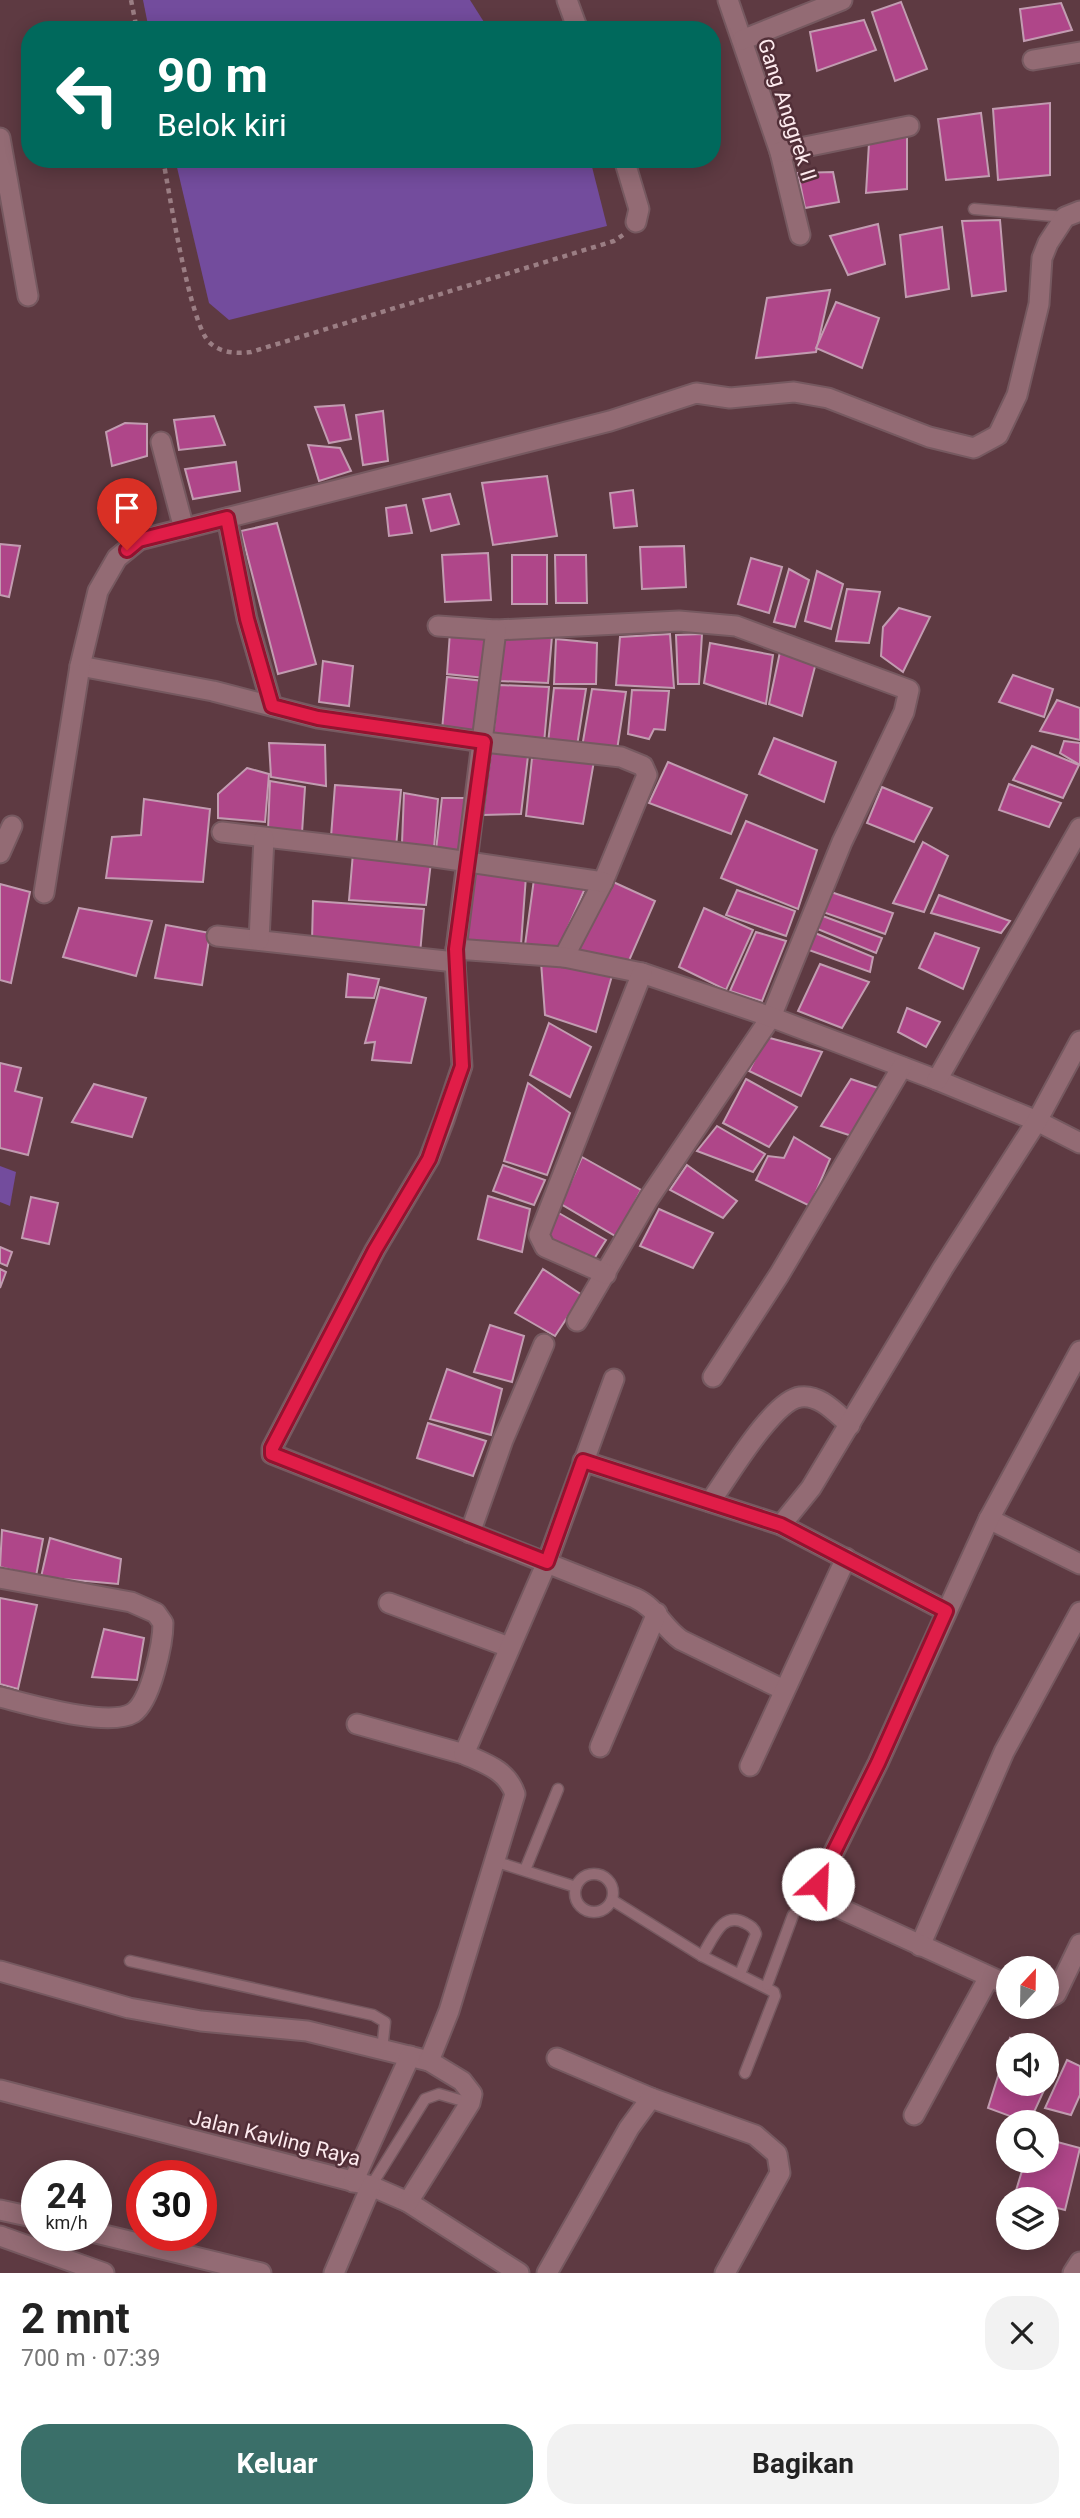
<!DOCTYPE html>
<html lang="id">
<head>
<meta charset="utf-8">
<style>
	body { margin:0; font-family:Roboto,sans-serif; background:#f2f2f2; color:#222; height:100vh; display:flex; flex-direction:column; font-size:26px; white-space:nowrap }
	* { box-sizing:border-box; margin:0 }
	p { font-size:23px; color:#767676 }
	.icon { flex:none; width:38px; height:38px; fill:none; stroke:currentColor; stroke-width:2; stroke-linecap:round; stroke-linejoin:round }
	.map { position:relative; height:2273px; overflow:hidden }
	.drawer { display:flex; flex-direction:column; background:#fff; flex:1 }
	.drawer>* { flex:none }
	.banner { position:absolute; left:21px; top:21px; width:700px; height:147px; border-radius:28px; box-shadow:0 4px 18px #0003; background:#00695c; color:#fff; overflow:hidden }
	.needle { width:46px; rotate:22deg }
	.fabs { position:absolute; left:996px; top:1956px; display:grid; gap:14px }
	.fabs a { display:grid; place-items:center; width:63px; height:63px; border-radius:50%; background:#fff; box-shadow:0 4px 18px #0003; font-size:35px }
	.speed { position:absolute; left:21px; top:2160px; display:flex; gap:14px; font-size:35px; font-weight:700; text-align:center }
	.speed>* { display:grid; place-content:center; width:91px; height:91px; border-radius:50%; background:#fff; box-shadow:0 4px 18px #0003; line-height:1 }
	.speed small { font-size:18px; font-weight:400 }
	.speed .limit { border:10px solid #d22; background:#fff; color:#111 }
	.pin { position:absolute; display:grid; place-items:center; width:60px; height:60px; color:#fff; margin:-72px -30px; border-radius:50% 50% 50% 0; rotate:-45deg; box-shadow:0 0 7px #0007 }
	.pin .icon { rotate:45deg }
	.me { position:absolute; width:77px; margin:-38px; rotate:25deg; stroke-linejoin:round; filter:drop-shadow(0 0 5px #0008) }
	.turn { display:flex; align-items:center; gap:24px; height:147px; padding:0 21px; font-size:32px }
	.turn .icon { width:91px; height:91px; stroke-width:2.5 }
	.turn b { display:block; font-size:49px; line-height:60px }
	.round { display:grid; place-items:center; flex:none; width:74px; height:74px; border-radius:28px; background:#f2f2f2 }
	.overview { display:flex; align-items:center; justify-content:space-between; height:119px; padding:0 21px }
	h1 { font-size:42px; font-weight:700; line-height:52px }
	.cta { display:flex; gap:14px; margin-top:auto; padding:14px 21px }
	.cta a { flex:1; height:80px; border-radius:28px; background:#3a6f69; color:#fff; font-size:28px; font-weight:700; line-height:80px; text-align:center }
	.cta a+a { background:#f2f2f2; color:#222 }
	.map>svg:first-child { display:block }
	.green { fill:#734c9d }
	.building { fill:#af4689; stroke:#c29cb1; stroke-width:2 }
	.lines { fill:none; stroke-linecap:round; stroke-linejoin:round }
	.service-casing { stroke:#765960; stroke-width:13 }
	.minor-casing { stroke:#765960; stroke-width:23 }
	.path { stroke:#9b7e84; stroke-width:4.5; stroke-dasharray:5 5; stroke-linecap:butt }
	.service { stroke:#936b74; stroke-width:10 }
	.minor { stroke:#936b74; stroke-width:19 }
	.route-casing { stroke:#92132f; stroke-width:18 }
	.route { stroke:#e11d48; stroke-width:12 }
	.labels { text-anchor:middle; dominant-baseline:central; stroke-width:5; stroke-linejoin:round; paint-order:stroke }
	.street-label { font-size:21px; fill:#fdeaee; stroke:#522f38 }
</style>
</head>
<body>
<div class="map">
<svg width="1080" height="2273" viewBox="0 0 1080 2273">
	<rect width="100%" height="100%" fill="#5e3a42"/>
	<!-- green -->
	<g class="green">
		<polygon points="143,0 470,0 489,30 149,30"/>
		<polygon points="175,159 590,159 607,226 229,320 209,303"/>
		<polygon points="0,1166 16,1172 10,1206 0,1202"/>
	</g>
	<!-- building -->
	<g class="building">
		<polygon points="901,2 927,69 895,81 872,12"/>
		<polygon points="1061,3 1072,30 1024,41 1020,9"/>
		<polygon points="864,20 876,50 817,71 810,32"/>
		<polygon points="1050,103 1050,175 998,180 993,109"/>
		<polygon points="981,113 989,176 946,180 938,119"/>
		<polygon points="907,134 907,189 866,193 869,143"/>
		<polygon points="833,172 839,202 805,208 798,173"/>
		<polygon points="1000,220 1006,291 972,296 962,221"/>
		<polygon points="878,224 885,264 848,275 830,236"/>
		<polygon points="942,227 949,289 906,297 900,235"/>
		<polygon points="830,290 816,352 756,358 767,298"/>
		<polygon points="836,302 879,318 862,368 816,348"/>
		<polygon points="344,405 351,439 329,443 315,407"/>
		<polygon points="383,411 388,461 363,465 356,415"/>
		<polygon points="214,416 225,445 179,450 174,420"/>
		<polygon points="125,423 147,424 147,456 112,466 106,432"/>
		<polygon points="308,445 340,448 351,471 319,481"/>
		<polygon points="236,462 240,491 193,499 185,469"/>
		<polygon points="547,476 557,536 493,545 482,483"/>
		<polygon points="633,490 637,526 614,528 610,493"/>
		<polygon points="450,494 459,524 431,531 423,499"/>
		<polygon points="406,505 412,533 389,536 386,508"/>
		<polygon points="277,523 316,664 278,674 241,531"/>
		<polygon points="0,544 20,546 9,597 0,595"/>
		<polygon points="684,546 686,587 642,589 640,547"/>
		<polygon points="488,553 491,600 445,602 442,555"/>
		<rect x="512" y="555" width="35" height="49"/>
		<polygon points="555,555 586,555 587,603 556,603"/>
		<polygon points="751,558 782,567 769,613 738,604"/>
		<polygon points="789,569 809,580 795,627 774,622"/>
		<polygon points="817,571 843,584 831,629 805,621"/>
		<polygon points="847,589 880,592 869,643 836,641"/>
		<polygon points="899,608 930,617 903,672 881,656 883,627"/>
		<polygon points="450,632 488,636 485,678 447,674"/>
		<polygon points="670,634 674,688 616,685 620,637"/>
		<polygon points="702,634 699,684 678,684 676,635"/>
		<polygon points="502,636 552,636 548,683 500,681"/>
		<polygon points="556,639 597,643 596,684 554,684"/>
		<polygon points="710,643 773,655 766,704 704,683"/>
		<polygon points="781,647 817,659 802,716 769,704"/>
		<polygon points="323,661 353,666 349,706 319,702"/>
		<polygon points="1013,675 1053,689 1044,717 999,702"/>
		<polygon points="447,677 484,681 477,735 442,730"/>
		<polygon points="499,685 549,687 544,743 493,736"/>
		<polygon points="554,688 586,689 577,746 548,743"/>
		<polygon points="592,689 626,692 617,750 582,747"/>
		<polygon points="632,690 669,691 665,730 654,729 649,739 628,734"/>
		<polygon points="1057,700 1080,708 1080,740 1040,731"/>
		<polygon points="774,738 836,762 824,802 759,774"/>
		<polygon points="1064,741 1080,743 1080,765 1060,753"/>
		<polygon points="269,743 325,745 326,786 271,777"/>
		<polygon points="1032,746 1079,765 1063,798 1013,780"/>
		<polygon points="491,752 528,756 521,814 483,815"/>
		<polygon points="532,758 594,761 583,824 526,816"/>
		<polygon points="668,762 747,795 731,834 649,803"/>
		<polygon points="247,768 269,774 265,822 218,818 218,794"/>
		<polygon points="270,781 305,787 302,833 268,830"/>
		<polygon points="1009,784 1061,803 1049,827 999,810"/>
		<polygon points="335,785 401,790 396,847 331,837"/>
		<polygon points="882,787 932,808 914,842 867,823"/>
		<polygon points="404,793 438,799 434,848 402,843"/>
		<polygon points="442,798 467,798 462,853 436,850"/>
		<polygon points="144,799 210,809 203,882 106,878 112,837 141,835"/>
		<polygon points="746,821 817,850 798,909 721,878"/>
		<polygon points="923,842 948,856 924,912 893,903"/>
		<polygon points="353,853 431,862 426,905 349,900"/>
		<polygon points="472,870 526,876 521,945 465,943"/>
		<polygon points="534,879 586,886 559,948 525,945"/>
		<polygon points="611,881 655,901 628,963 577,954"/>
		<polygon points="0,884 30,892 11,983 0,980"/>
		<polygon points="737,890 795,911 786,936 726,915"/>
		<polygon points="828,891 893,913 885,934 820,911"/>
		<polygon points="939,895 1010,921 1001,933 931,913"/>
		<polygon points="313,901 424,909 420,954 312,941"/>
		<polygon points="79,908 152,921 136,976 63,957"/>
		<polygon points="704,908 753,930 726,990 679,967"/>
		<polygon points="820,915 882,938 876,953 815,928"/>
		<polygon points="166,925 210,933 202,985 155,978"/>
		<polygon points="756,932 786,941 762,1001 730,991"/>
		<polygon points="815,933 873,957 870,972 806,949"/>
		<polygon points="935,933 979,948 963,989 919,968"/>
		<polygon points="541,962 613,972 596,1032 545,1015"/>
		<polygon points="820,964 869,982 842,1028 798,1011"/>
		<polygon points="348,974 379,979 374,998 346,997"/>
		<polygon points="380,987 426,998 411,1063 372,1060 375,1042 365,1043"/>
		<polygon points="907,1008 940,1022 926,1047 898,1032"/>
		<polygon points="549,1023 591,1047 570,1097 530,1075"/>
		<polygon points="766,1037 822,1052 801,1096 749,1071"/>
		<polygon points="0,1063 21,1068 15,1091 42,1098 28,1155 0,1148"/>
		<polygon points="746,1079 797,1107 769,1147 723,1123"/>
		<polygon points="851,1079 881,1089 855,1137 821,1126"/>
		<polygon points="528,1083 570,1113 547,1175 504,1161"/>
		<polygon points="94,1084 146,1098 132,1137 72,1122"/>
		<polygon points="717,1126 765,1154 753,1172 697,1151"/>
		<polygon points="794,1137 830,1159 810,1206 756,1180 768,1156 784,1158"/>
		<polygon points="582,1157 641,1190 617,1237 561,1204"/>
		<polygon points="503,1165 545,1180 534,1205 493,1191"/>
		<polygon points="687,1165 737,1201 723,1218 670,1190"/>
		<polygon points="488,1196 530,1209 522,1252 478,1239"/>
		<polygon points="31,1197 58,1203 49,1244 22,1238"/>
		<polygon points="659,1209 713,1233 693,1268 640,1246"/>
		<polygon points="557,1212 606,1240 592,1262 547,1240"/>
		<polygon points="0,1247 12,1252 7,1266 0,1263"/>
		<polygon points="0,1269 6,1272 0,1288"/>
		<polygon points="543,1269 582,1295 555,1336 515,1313"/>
		<polygon points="490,1325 524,1336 512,1382 474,1372"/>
		<polygon points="447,1369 502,1389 491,1435 430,1419"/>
		<polygon points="428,1423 486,1441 473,1476 417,1458"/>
		<polygon points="2,1530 43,1539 36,1576 0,1567"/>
		<polygon points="50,1538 121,1559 118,1584 41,1577"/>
		<polygon points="0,1598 37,1605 18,1689 0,1684"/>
		<polygon points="104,1629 144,1638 137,1680 92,1677"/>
		<polygon points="1010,2038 1025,2046 1008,2046 1008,2084 1046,2084 1046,2057 1057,2062 1029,2123 988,2108"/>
		<polygon points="1067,2060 1080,2066 1080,2095 1071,2115 1045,2108"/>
		<polygon points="1046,2139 1080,2148 1065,2210 1046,2205 1046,2200 1014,2197 1025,2161 1046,2161"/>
	</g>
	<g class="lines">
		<defs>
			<g id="service">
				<polyline points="974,209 1065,217"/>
				<polyline points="497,1862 576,1887"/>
				<polyline points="525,1870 558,1789"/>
				<circle cx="594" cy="1893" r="19"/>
				<polyline points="612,1900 702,1956 774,1992 775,1996 745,2073"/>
				<path d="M702,1956C713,1939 722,1910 745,1923C751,1926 754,1928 756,1934L740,1974"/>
				<polyline points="130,1961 373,2015 385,2022 382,2050"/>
				<polyline points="767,1985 793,1915"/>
				<polyline points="371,2186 425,2099 439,2094 470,2103"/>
			</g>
			<g id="minor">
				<polyline points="567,0 578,30"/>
				<polyline points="728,0 780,152 800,235"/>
				<polyline points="742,40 842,0"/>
				<polyline points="1033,60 1080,52"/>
				<polyline points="0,138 28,296"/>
				<polyline points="780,152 909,126"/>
				<polyline points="624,159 639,209 636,222"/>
				<polyline points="161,442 184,529"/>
				<polyline points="227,518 247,619 272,706"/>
				<polyline points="438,626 496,630 679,621 736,626 909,690 904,712 842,842 771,1017 649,1198 577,1321"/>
				<polyline points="80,666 213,691 318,718 484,742 621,757 643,766 647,775 603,882 564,957"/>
				<polyline points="222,832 428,856 603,882"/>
				<polyline points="0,853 12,826"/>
				<polyline points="44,893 80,666 98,591 117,558 139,540 610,421 696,393 730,398 794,392 828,398 929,437 974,448 998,435 1017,395 1039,304 1042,258 1048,243 1065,217 1080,211"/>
				<polyline points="217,936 455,962 456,949 564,957 642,973 771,1017 937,1080 1037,1121 1080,1143"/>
				<polyline points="259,940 264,838"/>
				<polyline points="456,949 496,630"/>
				<path d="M455,962L462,1066L444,1120L429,1159L375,1250L272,1448V1454L635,1598C657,1608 662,1627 681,1640L784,1690"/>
				<polyline points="937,1080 1080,828"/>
				<polyline points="606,1274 545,1247 539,1235 642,973"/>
				<polyline points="713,1377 779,1275 902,1067"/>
				<polyline points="583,1461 781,1525 946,1611"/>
				<path d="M710,1502C727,1479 772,1401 800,1397C820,1394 836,1413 850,1425"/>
				<polyline points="989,1519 1080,1564"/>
				<polyline points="781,1525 811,1488 943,1268 1037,1121 1080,1041"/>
				<polyline points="470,1533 503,1440 544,1344"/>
				<path d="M0,1578L131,1602L156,1613L163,1623C163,1643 151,1701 133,1713C108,1728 28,1704 0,1697"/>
				<polyline points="389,1603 509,1647"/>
				<polyline points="357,1724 464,1754"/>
				<polyline points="600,1747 657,1613"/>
				<polyline points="750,1766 846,1558"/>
				<polyline points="920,1946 1004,1752 1080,1612"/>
				<polyline points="0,1971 129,2008 201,2021 307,2031 429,2061"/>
				<polyline points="1008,1985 835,1906 824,1899 818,1884 878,1763 989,1519 1080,1351"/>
				<polyline points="1046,1999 1056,1994 1080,1944"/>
				<polyline points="557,2058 651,2098 755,2135 777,2154 780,2173 725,2273"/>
				<polyline points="0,2090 371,2186 408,2202 519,2273"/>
				<polyline points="914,2115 989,1977"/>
				<polyline points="353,2182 410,2056"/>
				<path d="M408,2202L470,2103L472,2094L462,2081L429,2061L449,2011L515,1794C507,1770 486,1764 464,1754L547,1562L614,1379"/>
				<polyline points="0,2210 37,2218"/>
				<polyline points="96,2233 261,2273"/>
				<polyline points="0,2236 104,2273"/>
				<polyline points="334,2273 371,2186"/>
				<polyline points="547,2273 629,2128 651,2098"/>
				<polyline points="1073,2273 1080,2262"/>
			</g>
		</defs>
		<!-- service casing -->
		<use href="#service" class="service-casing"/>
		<!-- minor casing -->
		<use href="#minor" class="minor-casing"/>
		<!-- path -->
		<g class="path">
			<polyline points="131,0 137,30"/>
			<path d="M163,159C169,191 190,326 210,343C221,353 237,354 251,352L614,241L623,235"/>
		</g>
		<!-- service -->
		<use href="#service" class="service"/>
		<!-- minor -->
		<use href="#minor" class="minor"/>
	</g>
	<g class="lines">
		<defs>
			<polyline id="route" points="127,550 139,540 227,518 247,619 272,706 318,718 484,742 456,949 462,1066 429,1159 375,1250 272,1448 272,1454 547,1562 583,1461 781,1525 946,1611 878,1763 818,1884"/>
		</defs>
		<!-- route casing -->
		<use href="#route" class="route-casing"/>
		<!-- route -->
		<use href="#route" class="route"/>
	</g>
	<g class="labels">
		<!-- street labels -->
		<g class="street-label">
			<text transform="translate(787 110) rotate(72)">Gang Anggrek II</text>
			<text transform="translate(275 2138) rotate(14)">Jalan Kavling Raya</text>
		</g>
	</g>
</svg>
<div class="fabs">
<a><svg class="needle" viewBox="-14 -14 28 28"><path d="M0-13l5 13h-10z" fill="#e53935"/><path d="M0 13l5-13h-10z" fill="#767676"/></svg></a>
<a><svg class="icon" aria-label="sound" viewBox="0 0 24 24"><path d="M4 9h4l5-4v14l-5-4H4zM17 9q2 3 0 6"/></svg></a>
<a><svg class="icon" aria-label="search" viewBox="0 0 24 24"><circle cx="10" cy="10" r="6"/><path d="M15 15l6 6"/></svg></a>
<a><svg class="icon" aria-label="layers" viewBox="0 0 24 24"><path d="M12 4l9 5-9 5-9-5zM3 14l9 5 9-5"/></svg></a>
</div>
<div class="speed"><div>24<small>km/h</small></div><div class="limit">30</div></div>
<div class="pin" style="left:127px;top:550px;background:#d93025"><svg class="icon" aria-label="arrive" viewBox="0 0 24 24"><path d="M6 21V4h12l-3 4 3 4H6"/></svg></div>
<svg class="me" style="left:818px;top:1884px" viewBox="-20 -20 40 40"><circle r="19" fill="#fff"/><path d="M0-13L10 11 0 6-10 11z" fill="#e11d48"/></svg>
<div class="banner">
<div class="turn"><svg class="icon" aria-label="left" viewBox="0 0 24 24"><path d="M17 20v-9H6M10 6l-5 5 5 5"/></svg><div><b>90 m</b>Belok kiri</div></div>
</div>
</div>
<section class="drawer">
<div class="overview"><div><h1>2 mnt</h1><p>700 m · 07:39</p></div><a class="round"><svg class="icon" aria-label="close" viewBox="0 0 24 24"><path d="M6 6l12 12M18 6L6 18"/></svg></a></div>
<div class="cta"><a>Keluar</a><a>Bagikan</a></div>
</section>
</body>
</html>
